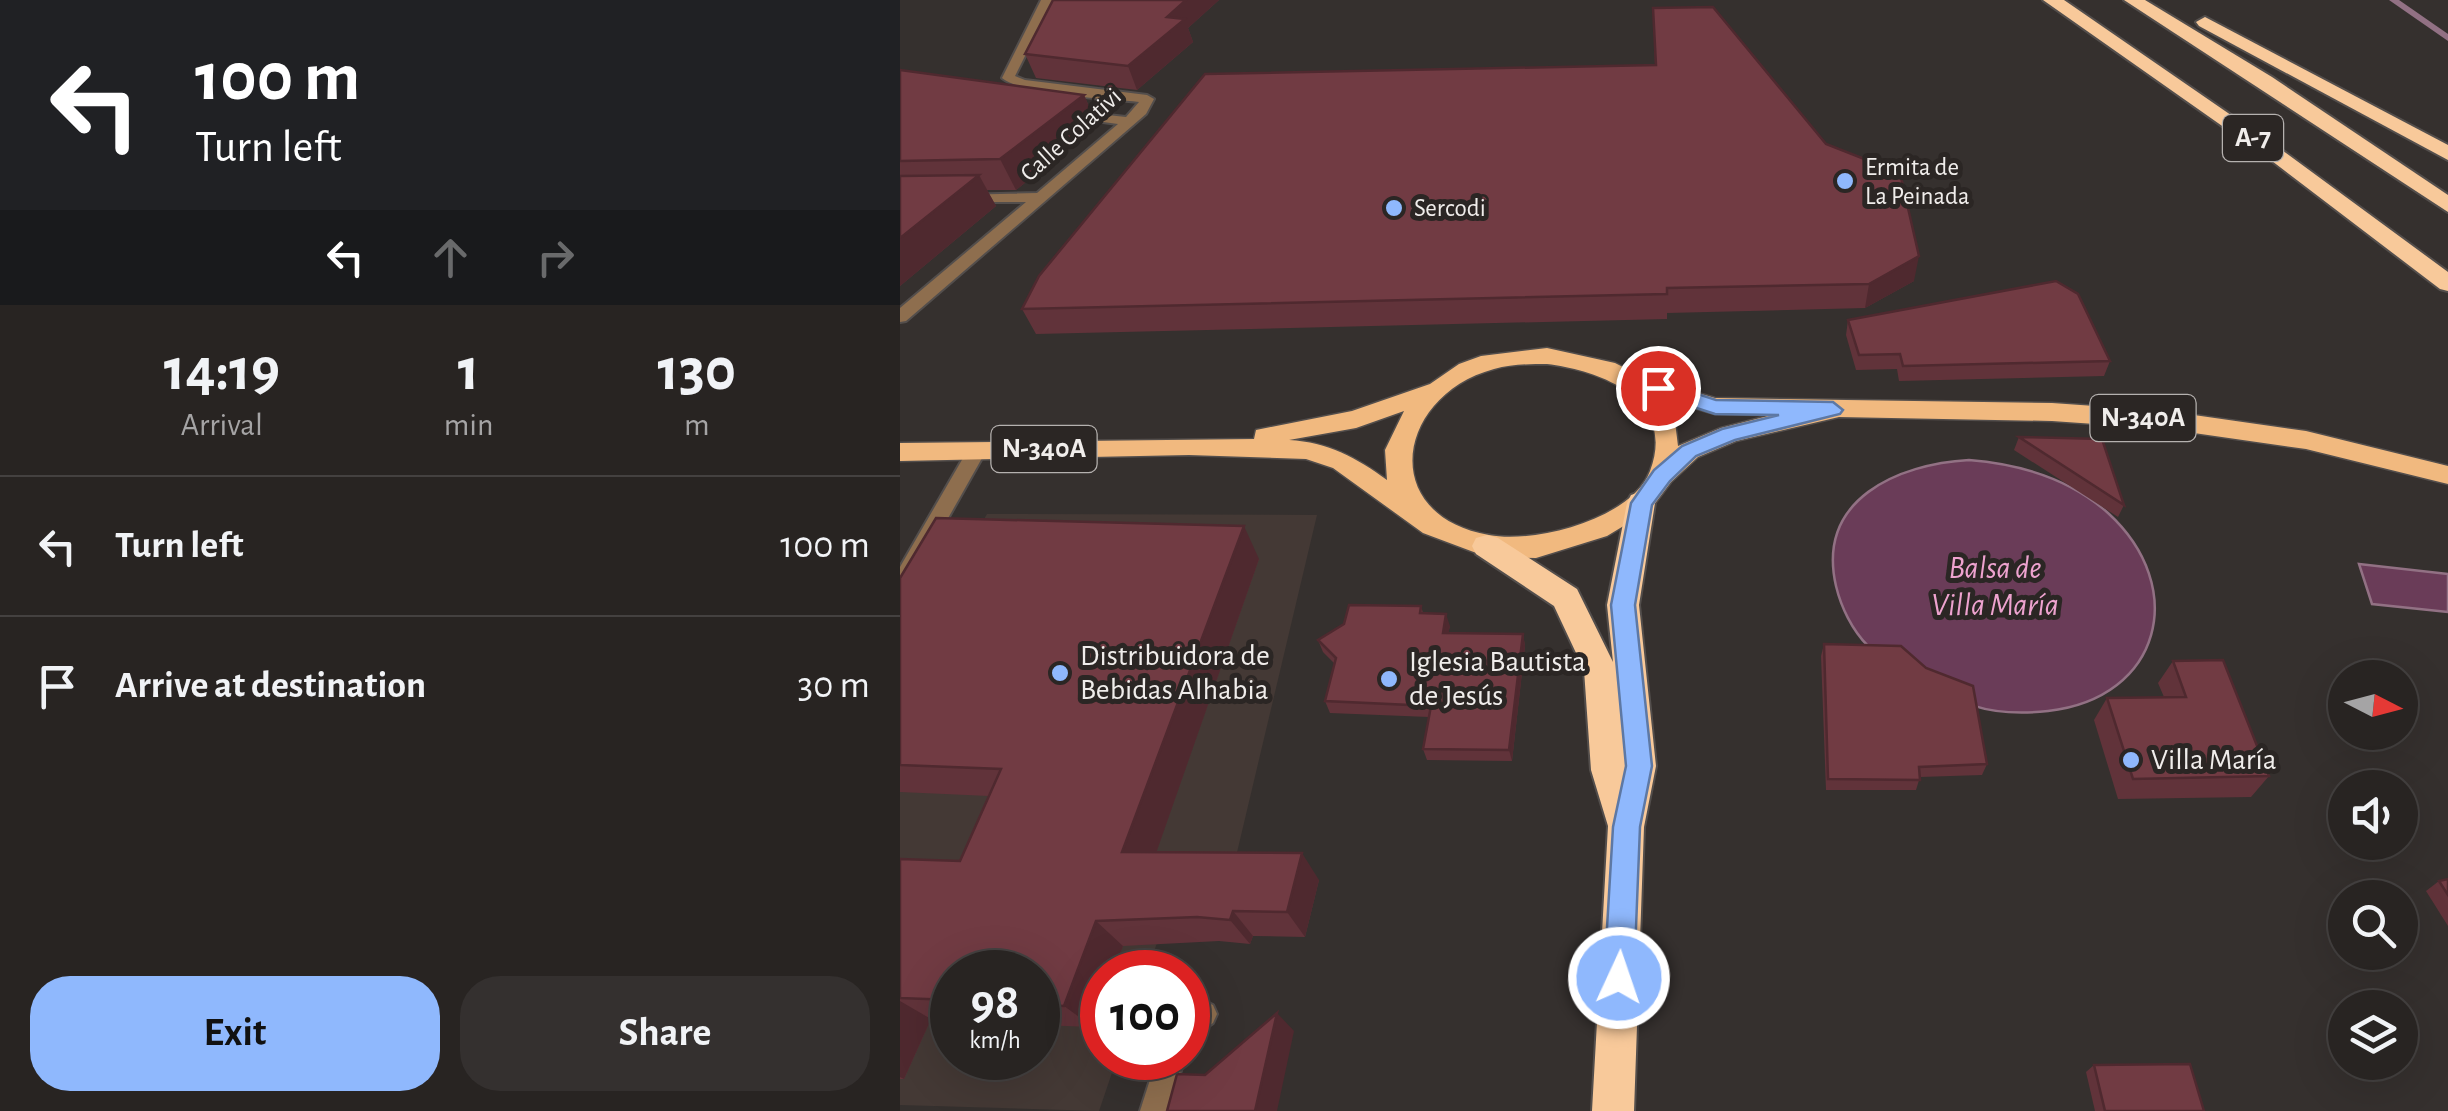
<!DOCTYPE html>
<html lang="en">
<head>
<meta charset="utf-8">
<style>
	body { margin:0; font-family:"Alegreya Sans",sans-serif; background:#34302f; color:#f1f3f6; height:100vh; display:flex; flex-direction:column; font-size:38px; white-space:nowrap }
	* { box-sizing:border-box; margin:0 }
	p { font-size:32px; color:#a5a4a5 }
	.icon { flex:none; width:55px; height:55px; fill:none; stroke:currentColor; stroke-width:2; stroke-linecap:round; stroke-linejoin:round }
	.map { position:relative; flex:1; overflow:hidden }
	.panel { display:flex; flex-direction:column; background:#282422; width:900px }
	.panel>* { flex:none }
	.hud { background:#202124; color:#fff; overflow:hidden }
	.needle { width:65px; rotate:96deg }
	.fabs { position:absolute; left:1428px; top:660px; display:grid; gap:20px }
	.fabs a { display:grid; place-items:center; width:90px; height:90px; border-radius:50%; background:#282422; box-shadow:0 10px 40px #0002,0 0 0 2px #444140; font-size:50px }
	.speed { position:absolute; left:30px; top:950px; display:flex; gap:20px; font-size:50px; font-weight:700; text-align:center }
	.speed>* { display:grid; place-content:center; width:130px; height:130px; border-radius:50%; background:#282422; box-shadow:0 10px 40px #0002,0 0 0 2px #444140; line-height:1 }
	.speed small { font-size:25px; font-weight:400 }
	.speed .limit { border:15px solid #d22; background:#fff; color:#111 }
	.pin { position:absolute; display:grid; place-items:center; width:85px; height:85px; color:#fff; margin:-42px; border:5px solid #fff; border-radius:50%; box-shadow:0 2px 10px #0007 }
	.me { position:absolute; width:110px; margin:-55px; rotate:3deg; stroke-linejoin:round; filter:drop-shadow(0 0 8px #0008) }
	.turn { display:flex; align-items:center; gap:35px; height:210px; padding:0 30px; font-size:45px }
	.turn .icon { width:130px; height:130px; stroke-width:2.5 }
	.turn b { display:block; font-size:70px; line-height:85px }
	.lanes { display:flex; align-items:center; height:95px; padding:0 30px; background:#0003; justify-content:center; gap:50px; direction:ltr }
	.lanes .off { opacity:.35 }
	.eta { display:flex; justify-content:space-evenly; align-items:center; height:170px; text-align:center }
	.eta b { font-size:60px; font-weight:600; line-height:70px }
	.action { display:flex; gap:20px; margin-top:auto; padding:20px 30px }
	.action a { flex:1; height:115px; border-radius:40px; background:#8fb8fd; color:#111; font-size:40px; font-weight:600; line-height:115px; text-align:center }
	.action a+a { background:#34302f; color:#f1f3f6 }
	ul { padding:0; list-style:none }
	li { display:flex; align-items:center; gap:30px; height:140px; padding:0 30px; border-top:2px solid #444140 }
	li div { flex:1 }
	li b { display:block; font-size:38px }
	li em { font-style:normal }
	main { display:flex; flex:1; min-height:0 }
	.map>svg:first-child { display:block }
	.built { fill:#443935; fill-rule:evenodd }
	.water { fill:#6a3c58; stroke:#927184; stroke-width:2.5 }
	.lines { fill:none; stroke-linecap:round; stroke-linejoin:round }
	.stream { fill:#927184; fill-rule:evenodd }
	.minor-casing { stroke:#534e4c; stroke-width:4 }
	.trunk-casing { stroke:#534e4c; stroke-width:3 }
	.motorway-casing { stroke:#534e4c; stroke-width:4 }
	.minor { fill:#8e6e4e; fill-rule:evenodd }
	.trunk { fill:#f1b97f; fill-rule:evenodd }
	.motorway { fill:#f8c99a; fill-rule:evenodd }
	.wall { fill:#61333a }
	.shaded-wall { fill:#4f292f }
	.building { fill:#713b43; stroke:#4f292f; stroke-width:2.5 }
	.route { fill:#8fb8fd; stroke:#5d78a4; stroke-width:2.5 }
	.poi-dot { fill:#8fb8fd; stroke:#2b2624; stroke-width:4 }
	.labels { text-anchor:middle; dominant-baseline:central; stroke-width:10; stroke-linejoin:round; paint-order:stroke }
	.far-street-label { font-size:25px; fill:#f0edeb; stroke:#2b2624 }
	.far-poi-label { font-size:25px; fill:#f0edeb; stroke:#2b2624; text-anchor:start }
	.shield { fill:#2b2624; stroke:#b5b1af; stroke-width:2.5 }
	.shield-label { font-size:28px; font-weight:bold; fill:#f0edeb }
	.poi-label { font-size:30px; fill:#f0edeb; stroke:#2b2624; text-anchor:start }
	.water-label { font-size:32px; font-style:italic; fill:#eea3cf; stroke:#2b2624 }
</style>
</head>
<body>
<main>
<section class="panel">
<div class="hud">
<div class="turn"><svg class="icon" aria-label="left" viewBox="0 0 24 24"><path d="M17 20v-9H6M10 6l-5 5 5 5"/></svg><div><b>100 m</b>Turn left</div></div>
<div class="lanes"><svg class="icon" aria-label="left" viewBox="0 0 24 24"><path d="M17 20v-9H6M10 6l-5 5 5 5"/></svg><svg class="icon off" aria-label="ahead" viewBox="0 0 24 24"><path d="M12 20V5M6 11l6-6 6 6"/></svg><svg class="icon off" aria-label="right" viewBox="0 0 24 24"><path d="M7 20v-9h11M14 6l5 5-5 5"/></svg></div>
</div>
<div class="eta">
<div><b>14:19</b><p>Arrival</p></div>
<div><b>1</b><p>min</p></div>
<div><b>130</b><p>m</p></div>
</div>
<ul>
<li><svg class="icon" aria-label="left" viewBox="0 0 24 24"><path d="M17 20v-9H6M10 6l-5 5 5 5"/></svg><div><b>Turn left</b></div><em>100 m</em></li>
<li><svg class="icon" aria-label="arrive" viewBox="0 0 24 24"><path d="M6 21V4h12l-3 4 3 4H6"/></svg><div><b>Arrive at destination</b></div><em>30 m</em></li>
</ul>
<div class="action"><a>Exit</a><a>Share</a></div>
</section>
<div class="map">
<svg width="1548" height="1111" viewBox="0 0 1548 1111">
	<rect width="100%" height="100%" fill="#35302e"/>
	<!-- built -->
	<path class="built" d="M87,514L417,515L334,865L280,876L247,972H202V1058H217L199,1111L0,1105V663ZM52,972H138V1058H52Z"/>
	<!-- water -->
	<g class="water">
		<path d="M1069,460C1119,464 1169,478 1208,513C1289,587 1262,698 1148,711C1087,718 1056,703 1006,671C994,663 978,656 968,646C952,630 941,607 936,586C916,499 998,464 1069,460Z"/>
		<polygon points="1459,564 1548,574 1548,612 1472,604"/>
	</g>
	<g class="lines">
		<!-- stream -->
		<polygon class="stream" points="1489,0 1499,0 1548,34 1548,41"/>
		<defs>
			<g id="minor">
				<path d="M141,0H153L115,76L125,80L247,95L254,99L246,114L6,321L0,322V308L126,202H67L60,198L62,195L137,193L218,124L166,117L159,113L161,110L226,117L239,102C205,98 126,96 102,78Z"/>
				<polygon points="77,444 86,451 7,591 0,593 0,567 70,446"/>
				<polygon points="304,1001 313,1005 317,1014 313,1023 288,1040 288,1010"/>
				<polygon points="257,1058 285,1058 268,1111 240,1111"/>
			</g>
			<path id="trunk" d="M647,348L715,363L741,376L815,398L1152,403L1266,411L1406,431L1548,466V484L1406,449L1266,429L1152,421L939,417L836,441L798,457L771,482L750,510L707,536L636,558L587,557L523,533L433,468L406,459L289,455L0,461V443L354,439L356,430L452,411L530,384L559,364L581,356ZM647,364C702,371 777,399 750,471C732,519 634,544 589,535C476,515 497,395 594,369C611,364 629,364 647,364ZM763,399L815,414L872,415L821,428L778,446L775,422ZM504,411L485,450L487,480C457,458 428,442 389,440L456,428Z"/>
			<g id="motorway">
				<polygon points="1143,0 1164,0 1386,153 1548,272 1548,291 1540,289 1372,161"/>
				<polygon points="1224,0 1245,0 1372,77 1548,195 1548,212"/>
				<polygon points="1305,17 1548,145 1548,160 1299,26 1296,22"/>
				<polygon points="741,492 751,495 755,503 739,605 756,766 744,827 734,1111 692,1111 708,826 691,770 684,670 654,606 576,554 572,546 576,538 587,535 598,538 677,589 713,662 707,605 727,503 731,495"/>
			</g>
		</defs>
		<!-- minor casing -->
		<use href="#minor" class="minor-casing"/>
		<!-- trunk casing -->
		<use href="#trunk" class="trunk-casing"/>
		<!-- motorway casing -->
		<use href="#motorway" class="motorway-casing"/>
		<!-- minor -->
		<use href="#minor" class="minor"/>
		<!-- trunk -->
		<use href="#trunk" class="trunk"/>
		<!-- motorway -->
		<use href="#motorway" class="motorway"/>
	</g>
	<!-- wall -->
	<g class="wall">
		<polygon points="153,0 319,0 288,28 293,42 237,90 136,78 125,54"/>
		<polygon points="753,8 1014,281 965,308 767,313 767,319 136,334 122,309 755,65"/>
		<polygon points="0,70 184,95 197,125 116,190 87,190 96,206 0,286"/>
		<polygon points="948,320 1210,361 1204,376 999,381 997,369 956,370 946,335"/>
		<polygon points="1119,437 1224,505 1218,517 1114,450"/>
		<polygon points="359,559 256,852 419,880 405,937 353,936 350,944 319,941 223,946 213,972 202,972 202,1002 193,1027 138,1025 138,972 52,972 52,1020 31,1019 4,1079 0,1079 0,859 60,861 89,796 0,792 0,578"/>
		<polygon points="521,606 523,613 550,626 548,633 623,634 625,646 612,761 527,760 523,749 529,717 430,713 425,701 434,663 423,652 418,640"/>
		<polygon points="924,644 1087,764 1082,775 1020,777 1016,790 926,790 921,656"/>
		<polygon points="1273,661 1369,776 1351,797 1218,799 1194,720 1207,698 1264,697 1258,683"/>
		<polygon points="1548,879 1548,926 1526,891 1539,881"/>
		<polygon points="1194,1065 1304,1111 1195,1111 1186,1072"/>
	</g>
	<!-- shaded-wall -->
	<g class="shaded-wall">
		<polygon points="286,0 319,0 288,28 293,42 237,90 228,66 267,17"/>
		<polygon points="184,95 197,125 116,190 100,159"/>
		<polygon points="79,175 96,206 0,286 0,238"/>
		<polygon points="1019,256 1014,281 965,308 969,284"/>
		<polygon points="344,526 359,559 247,879 222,852"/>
		<polygon points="546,614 550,626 546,645 543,633"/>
		<polygon points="623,634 625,646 612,761 609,750"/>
		<polygon points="402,853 419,880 405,937 387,912"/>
		<polygon points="333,911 353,936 350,944 330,920"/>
		<polygon points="196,921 223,946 213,972 202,972 202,1002 193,1027 164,1006"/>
		<polygon points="0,1001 31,1019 4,1079 0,1077"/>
		<polygon points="377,1013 394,1031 377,1111 355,1111"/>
	</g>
	<!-- building -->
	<g class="building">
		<polygon points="153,0 286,0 267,17 285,19 228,66 125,54"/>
		<polygon points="813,7 926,144 1000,173 1019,256 969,284 767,288 767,294 122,309 139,276 305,74 756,65 753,8"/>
		<polygon points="0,70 184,95 100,159 0,161"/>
		<polygon points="79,175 0,238 0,176"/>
		<polygon points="1156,281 1178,294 1210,361 1003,366 1000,354 959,355 948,320"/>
		<polygon points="1119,437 1202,439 1224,505"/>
		<polygon points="36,518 344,526 222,852 402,853 387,912 333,911 330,920 297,917 196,921 164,1006 138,1005 138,972 52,972 52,1000 0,998 0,859 60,861 101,769 0,765 0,578"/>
		<polygon points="449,605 521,606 520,613 546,614 543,633 623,634 609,750 523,749 531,706 425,701 436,658 418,640 444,624"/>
		<polygon points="924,644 1001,646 1026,668 1073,686 1087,764 1019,767 1020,780 928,779"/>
		<polygon points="1323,660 1369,776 1233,779 1207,698 1286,697 1273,661"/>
		<polygon points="1548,879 1548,895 1539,881"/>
		<polygon points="377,1013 355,1111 267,1111 277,1074 305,1075"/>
		<polygon points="1290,1064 1304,1111 1205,1111 1194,1065"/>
	</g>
	<!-- route -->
	<polygon class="route" points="758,381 816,400 933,402 943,410 940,414 835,440 796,456 770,481 752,505 735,605 752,766 740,827 734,978 730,988 719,993 709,988 704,978 713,827 726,766 711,605 731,503 754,470 782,446 822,429 879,415 815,414 750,393 748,388"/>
	<!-- markers -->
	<g class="poi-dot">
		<circle cx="945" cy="181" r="10"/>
		<circle cx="494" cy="208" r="10"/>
		<circle cx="160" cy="673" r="10"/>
		<circle cx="489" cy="679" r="10"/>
		<circle cx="1231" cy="760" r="10"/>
	</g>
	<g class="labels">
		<!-- far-street labels -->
		<g class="far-street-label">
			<text transform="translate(171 135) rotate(-42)">Calle Colativi</text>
		</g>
		<!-- far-poi labels -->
		<g class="far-poi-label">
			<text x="965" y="167">Ermita de<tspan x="965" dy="29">La Peinada</tspan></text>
			<text x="514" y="208">Sercodi</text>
		</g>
		<!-- shield labels -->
		<g class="shield">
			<rect x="1323" y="115" width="60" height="46" rx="8"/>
			<rect x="1190.5" y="395" width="105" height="46" rx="8"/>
			<rect x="91.5" y="426" width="105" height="46" rx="8"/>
		</g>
		<g class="shield-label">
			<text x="1353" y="138">A-7</text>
			<text x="1243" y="418">N-340A</text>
			<text x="144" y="449">N-340A</text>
		</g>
		<!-- poi labels -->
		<g class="poi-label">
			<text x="180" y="656">Distribuidora de<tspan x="180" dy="34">Bebidas Alhabia</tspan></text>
			<text x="509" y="662">Iglesia Bautista<tspan x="509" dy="34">de Jesús</tspan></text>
			<text x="1251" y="760">Villa María</text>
		</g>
		<!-- water labels -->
		<g class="water-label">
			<text x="1095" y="568">Balsa de<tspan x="1095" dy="37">Villa María</tspan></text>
		</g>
	</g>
</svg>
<div class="fabs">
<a><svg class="needle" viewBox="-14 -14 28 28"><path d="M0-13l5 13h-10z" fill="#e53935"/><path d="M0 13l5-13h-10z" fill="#a5a4a5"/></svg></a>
<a><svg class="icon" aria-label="sound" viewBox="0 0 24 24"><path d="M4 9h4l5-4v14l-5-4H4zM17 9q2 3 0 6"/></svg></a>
<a><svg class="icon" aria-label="search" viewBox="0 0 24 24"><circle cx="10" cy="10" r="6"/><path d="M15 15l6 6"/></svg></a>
<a><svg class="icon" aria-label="layers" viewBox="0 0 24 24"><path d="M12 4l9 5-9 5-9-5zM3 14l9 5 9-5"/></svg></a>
</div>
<div class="speed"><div>98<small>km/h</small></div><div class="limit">100</div></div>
<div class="pin" style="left:758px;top:388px;background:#d93025"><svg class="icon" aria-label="arrive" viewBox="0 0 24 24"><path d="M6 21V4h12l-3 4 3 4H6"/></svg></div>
<svg class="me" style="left:719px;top:978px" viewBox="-20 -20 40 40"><circle r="17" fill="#8fb8fd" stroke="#fff" stroke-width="3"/><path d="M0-11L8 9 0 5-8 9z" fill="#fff"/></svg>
</div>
</main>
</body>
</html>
